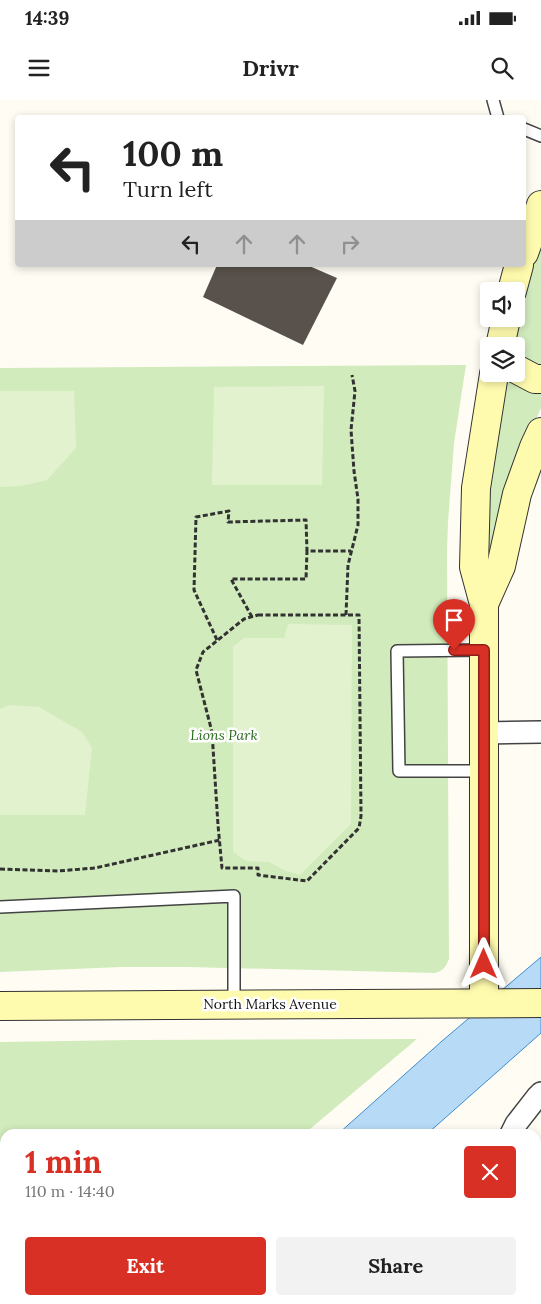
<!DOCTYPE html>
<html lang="en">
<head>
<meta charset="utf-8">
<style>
	body { margin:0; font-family:Lora,serif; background:#f2f2f2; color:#222; height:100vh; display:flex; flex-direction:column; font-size:19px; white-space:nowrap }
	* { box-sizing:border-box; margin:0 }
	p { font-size:16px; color:#767676 }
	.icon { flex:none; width:28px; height:28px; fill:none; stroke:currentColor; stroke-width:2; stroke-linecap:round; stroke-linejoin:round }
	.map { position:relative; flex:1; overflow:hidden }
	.sheet { position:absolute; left:0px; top:1029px; width:541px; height:176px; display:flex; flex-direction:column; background:#fff; border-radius:15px 15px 0 0; box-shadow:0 2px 8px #0003 }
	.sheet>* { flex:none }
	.top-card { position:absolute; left:15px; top:15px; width:511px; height:152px; border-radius:5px; box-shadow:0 2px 8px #0003; background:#fff; color:#222; overflow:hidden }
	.tools { position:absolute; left:480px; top:182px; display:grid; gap:10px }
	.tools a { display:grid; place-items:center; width:45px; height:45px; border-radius:5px; background:#fff; box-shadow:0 2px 8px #0003; font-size:25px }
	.pin { position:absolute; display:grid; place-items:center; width:42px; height:42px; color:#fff; margin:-51px -21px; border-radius:50% 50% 50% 0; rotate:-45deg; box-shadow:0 0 5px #0007 }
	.pin .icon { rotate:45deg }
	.me { position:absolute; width:55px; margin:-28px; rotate:0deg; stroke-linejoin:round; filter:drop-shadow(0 0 4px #0008) }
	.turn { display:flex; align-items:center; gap:18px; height:105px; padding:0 25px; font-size:22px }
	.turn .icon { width:65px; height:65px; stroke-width:2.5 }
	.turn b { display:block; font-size:35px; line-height:42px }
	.lanes { display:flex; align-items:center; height:48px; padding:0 25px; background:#0003; justify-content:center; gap:25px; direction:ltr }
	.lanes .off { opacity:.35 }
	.round { display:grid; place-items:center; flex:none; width:52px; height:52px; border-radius:5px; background:#f2f2f2 }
	.headline { display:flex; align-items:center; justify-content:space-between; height:85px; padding:0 25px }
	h1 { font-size:30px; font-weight:800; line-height:38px; color:#d93025 }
	.cta { display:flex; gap:10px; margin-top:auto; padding:10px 25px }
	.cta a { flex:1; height:58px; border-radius:5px; background:#d93025; color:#fff; font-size:20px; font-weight:800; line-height:58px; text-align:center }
	.cta a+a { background:#f2f2f2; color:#222 }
	.status { display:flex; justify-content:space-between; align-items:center; height:35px; padding:0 25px; background:#fff; direction:ltr }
	.status svg { height:14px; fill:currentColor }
	header { display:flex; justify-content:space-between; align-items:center; height:65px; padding:0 25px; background:#fff; font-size:22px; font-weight:800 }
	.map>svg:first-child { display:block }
	.green { fill:#d1ebbc }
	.pitch { fill:#e3f2ce }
	.water { fill:#b7dbf7; stroke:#3d8ccf }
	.building { fill:#59524c }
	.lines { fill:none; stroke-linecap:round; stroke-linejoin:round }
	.lane-casing { stroke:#434343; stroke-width:14 }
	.street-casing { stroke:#434343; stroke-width:24 }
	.secondary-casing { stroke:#323232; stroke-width:30 }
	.path { stroke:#323232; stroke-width:3; stroke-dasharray:5 2.5; stroke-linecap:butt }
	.lane { stroke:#fff; stroke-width:11 }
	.street { stroke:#fff; stroke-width:21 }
	.secondary { stroke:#fffbae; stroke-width:28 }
	.route-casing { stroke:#8d1f18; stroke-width:12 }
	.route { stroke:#d93025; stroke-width:9 }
	.labels { text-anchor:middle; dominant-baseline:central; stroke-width:5; stroke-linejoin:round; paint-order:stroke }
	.park-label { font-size:14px; font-style:italic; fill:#2a6a1f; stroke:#fff }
	.street-label { font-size:14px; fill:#101010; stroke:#fff }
</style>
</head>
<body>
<div class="status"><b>14:39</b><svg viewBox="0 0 49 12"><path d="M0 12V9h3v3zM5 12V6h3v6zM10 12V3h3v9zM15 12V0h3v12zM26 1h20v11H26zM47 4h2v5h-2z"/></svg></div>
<header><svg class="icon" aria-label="menu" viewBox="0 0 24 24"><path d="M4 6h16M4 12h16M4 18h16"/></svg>Drivr<svg class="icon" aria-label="search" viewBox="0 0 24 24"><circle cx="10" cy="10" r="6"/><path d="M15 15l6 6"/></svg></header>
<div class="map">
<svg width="541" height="1204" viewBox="0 0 541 1204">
	<rect width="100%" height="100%" fill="#fffdf3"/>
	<!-- green -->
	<g class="green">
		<polygon points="541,138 541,308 513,371 487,464 490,374 505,274 516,274 516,246 512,246 536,151"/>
		<path d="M466,265L454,343L448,422L447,450L449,859C446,867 443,871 435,873L188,867H122L0,872V268Z"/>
		<polygon points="417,939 304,1034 5,1034 5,1200 136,1200 132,1204 0,1204 0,942 132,940"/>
	</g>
	<!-- pitch -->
	<g class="pitch">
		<polygon points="324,286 322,385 212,385 214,287"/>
		<polygon points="0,291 74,291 76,348 47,380 21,386 0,387"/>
		<polygon points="288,524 352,525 351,724 300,775 286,771 269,762 246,761 233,752 233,547 244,538 284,538"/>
		<polygon points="10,605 39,607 82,632 92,648 85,715 0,715 0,609"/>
	</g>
	<!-- water -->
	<g class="water">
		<polygon points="541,857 541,933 427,1034 338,1034 442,941"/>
		<polygon points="185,1200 242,1200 239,1204 182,1204"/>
	</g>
	<!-- building -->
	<g class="building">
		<polygon points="217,165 307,165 337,178 303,245 203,197"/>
		<polygon points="321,1200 385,1200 381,1204 324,1204"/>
	</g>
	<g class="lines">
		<defs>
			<g id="lane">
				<polyline points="493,0 498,18"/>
				<polyline points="524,29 541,36"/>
				<polyline points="483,671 399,671 397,551 484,550"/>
				<polyline points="0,807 234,796 234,904"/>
			</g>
			<g id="street">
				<polyline points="483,633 541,632"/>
				<polyline points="511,1034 516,1024 537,997 541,993"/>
				<polyline points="506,1200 506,1204"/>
			</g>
			<g id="secondary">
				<polyline points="524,153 541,105"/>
				<polyline points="512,191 519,165"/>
				<polyline points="500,246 506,219"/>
				<polyline points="516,269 535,279 541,279"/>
				<polyline points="484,504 501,466 517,394 534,347 541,332"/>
				<polyline points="484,903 484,504 474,467 476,388 494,274"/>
				<polyline points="0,906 541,903"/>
			</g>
		</defs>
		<!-- lane casing -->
		<use href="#lane" class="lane-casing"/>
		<!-- street casing -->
		<use href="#street" class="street-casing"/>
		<!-- secondary casing -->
		<use href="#secondary" class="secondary-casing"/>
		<!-- path -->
		<g class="path">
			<polygon points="258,515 359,515 361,716 359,728 307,781 258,775 258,768 222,768 218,725 212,632 196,570 203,552 244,519"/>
			<polyline points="346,515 348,465 358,425 358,399 354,371 351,330 355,291 352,275"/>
			<polyline points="252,517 231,479 306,479 307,451 351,451"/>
			<polyline points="217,540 194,490 196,417 229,411 228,422 306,420 307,451"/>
			<polyline points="0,769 58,771 95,768 220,740"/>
		</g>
		<!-- lane -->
		<use href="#lane" class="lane"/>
		<!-- street -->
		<use href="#street" class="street"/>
		<!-- secondary -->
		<use href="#secondary" class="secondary"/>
	</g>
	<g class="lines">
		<defs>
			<polyline id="route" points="454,550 484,550 484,864"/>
		</defs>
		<!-- route casing -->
		<use href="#route" class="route-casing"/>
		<!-- route -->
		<use href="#route" class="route"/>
	</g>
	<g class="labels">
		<!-- park labels -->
		<g class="park-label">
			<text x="224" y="635">Lions Park</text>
		</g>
		<!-- street labels -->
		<g class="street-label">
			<text x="270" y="904">North Marks Avenue</text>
		</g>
	</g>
</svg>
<div class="tools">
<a><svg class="icon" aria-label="sound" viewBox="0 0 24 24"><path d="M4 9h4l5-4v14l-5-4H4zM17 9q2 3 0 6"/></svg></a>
<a><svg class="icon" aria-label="layers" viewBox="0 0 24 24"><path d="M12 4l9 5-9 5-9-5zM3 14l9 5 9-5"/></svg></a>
</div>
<div class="pin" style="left:454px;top:550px;background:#d93025"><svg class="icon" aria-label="arrive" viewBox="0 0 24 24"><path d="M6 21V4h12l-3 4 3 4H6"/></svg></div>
<svg class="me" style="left:484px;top:864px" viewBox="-20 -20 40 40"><path d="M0-17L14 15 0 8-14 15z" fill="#d93025" stroke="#fff" stroke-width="4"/></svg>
<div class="top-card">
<div class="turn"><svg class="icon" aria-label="left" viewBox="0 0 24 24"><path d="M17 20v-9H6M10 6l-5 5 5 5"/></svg><div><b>100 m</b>Turn left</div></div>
<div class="lanes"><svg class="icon" aria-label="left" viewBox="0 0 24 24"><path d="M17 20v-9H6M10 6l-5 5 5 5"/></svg><svg class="icon off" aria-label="ahead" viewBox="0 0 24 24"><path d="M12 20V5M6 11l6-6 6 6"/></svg><svg class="icon off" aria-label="ahead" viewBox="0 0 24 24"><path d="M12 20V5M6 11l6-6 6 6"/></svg><svg class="icon off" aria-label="right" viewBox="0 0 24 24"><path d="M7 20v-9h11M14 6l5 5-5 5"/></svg></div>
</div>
<section class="sheet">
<div class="headline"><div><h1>1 min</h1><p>110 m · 14:40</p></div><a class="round" style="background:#d93025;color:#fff"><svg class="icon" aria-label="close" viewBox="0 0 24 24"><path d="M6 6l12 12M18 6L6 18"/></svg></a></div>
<div class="cta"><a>Exit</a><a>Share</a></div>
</section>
</div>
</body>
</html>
